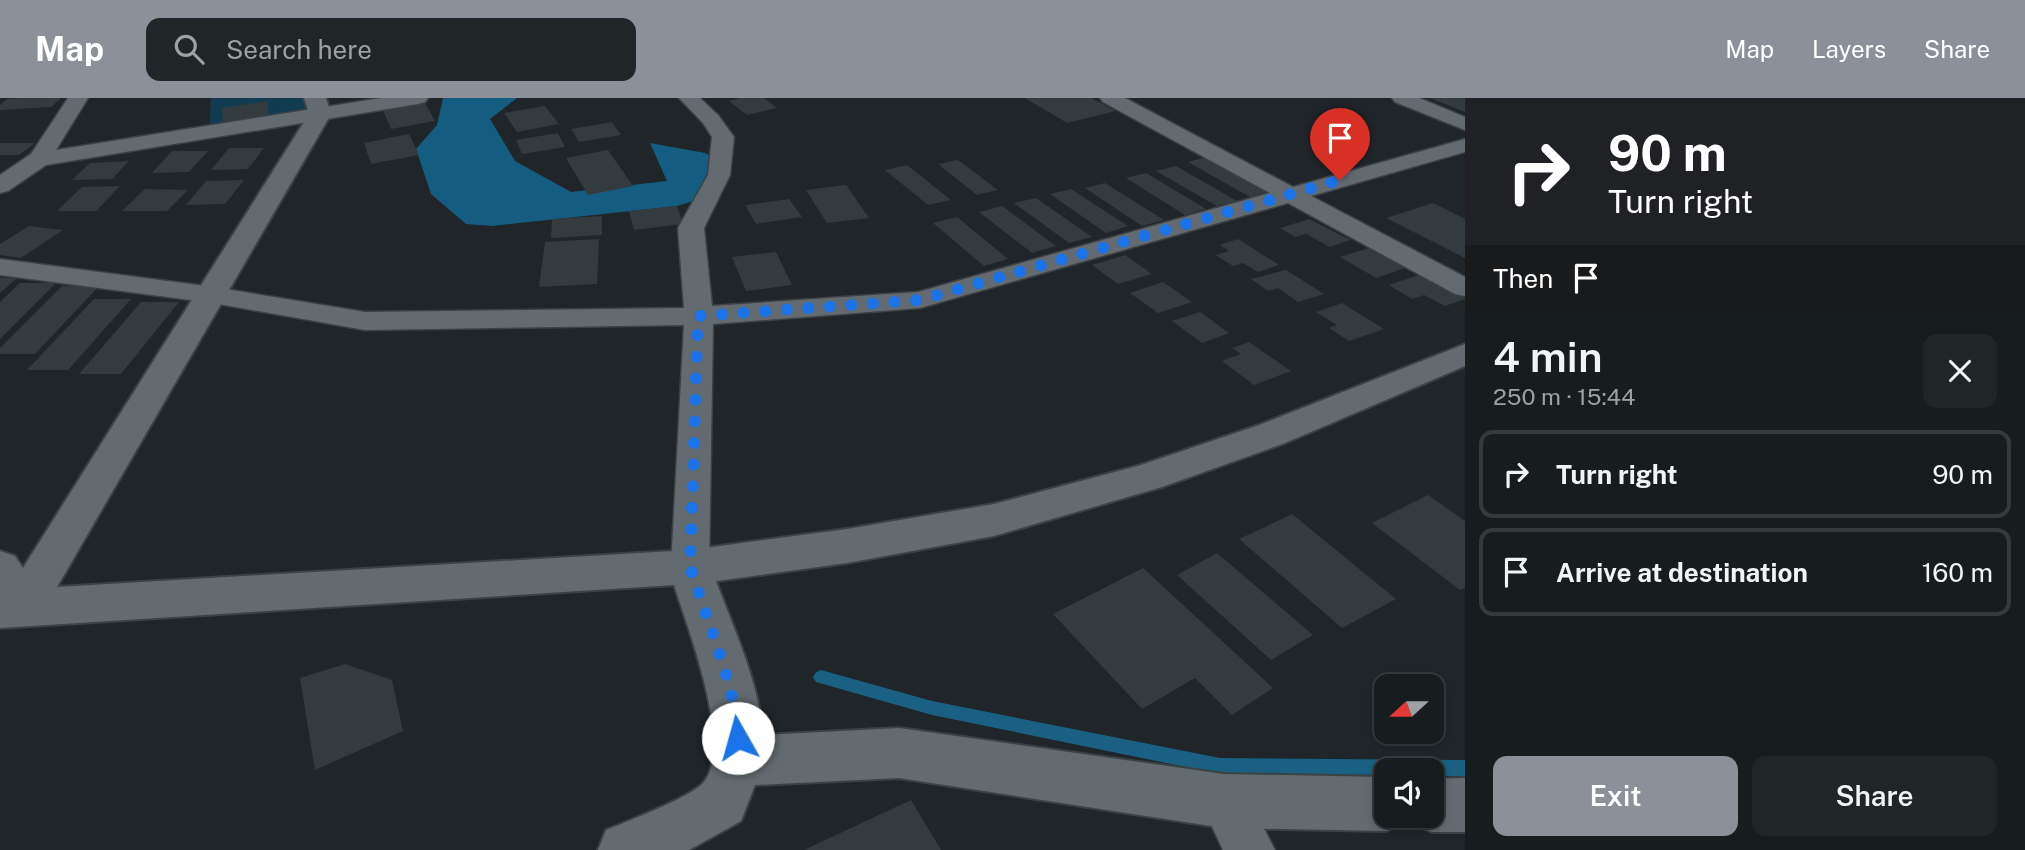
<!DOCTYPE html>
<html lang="en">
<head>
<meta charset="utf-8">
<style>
	body { margin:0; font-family:"Public Sans",sans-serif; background:#202528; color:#f1f3f6; height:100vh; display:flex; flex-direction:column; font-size:26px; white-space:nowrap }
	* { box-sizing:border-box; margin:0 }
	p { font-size:23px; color:#9ea1a4 }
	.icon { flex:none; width:38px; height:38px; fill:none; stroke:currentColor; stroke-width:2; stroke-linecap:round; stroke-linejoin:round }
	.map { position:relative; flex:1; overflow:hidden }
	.details { display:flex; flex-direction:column; background:#171c1f; width:560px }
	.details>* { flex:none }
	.hud { background:#202124; color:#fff; overflow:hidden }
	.needle { width:46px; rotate:249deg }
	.buttons { position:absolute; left:1374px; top:576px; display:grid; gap:14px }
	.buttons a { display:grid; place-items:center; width:70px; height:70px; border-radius:14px; background:#171c1f; box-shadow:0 4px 10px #0003,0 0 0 2px #363a3d; font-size:35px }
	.pin { position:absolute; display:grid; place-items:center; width:60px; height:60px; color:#fff; margin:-72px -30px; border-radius:50% 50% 50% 0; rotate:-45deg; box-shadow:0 0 7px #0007 }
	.pin .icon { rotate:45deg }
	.me { position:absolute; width:77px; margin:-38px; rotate:353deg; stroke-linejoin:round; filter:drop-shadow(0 0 5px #0008) }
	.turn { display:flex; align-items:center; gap:24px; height:147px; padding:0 28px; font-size:32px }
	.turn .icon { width:91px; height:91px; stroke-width:2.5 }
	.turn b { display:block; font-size:49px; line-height:60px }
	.then { display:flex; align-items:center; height:66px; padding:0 28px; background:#0003; gap:14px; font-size:26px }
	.round { display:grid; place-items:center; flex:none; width:74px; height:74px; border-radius:14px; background:#202528 }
	.head { display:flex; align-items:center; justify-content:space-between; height:119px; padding:0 28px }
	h1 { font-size:42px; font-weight:600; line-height:52px }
	.cta { display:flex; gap:14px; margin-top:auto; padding:14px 28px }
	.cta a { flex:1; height:80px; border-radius:14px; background:#8c9099; color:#fff; font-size:28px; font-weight:600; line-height:80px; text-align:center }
	.cta a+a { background:#202528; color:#f1f3f6 }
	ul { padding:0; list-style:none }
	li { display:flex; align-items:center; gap:21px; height:88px; margin:0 14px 10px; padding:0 14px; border:4px solid #363a3d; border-radius:14px }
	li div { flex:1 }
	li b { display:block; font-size:26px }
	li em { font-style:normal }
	header { display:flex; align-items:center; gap:42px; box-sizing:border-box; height:98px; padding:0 35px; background:#8c9099; color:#fff }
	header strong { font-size:33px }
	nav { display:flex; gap:38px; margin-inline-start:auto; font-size:24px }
	.search { width:490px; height:63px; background:#202528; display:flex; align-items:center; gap:18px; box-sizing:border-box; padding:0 24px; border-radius:14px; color:#9ea1a4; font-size:26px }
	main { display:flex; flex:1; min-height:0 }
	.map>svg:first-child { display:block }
	.green { fill:#103b51 }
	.forest { fill:#155d80 }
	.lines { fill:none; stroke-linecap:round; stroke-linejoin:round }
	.stream { fill:#196082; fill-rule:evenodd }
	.building { fill:#343b3f }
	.minor-casing { stroke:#3c4144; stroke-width:3 }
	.tertiary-casing { stroke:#3c4144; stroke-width:4 }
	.minor { fill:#636b70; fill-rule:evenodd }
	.tertiary { fill:#636b70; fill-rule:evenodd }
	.route { stroke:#1a73e8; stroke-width:12; stroke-dasharray:0 21.6 }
</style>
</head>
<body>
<header>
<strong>Map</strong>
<div class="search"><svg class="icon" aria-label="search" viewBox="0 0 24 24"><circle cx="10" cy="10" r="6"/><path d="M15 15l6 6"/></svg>Search here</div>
<nav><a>Map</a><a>Layers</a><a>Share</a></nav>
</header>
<main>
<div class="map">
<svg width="1465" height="752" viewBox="0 0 1465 752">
	<rect width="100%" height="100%" fill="#1f2529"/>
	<!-- green -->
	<polygon class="green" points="211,0 315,0 320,16 209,34"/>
	<!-- forest -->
	<polygon class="forest" points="443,0 517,0 490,21 515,63 571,94 667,83 650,45 705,55 722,65 707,99 677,108 492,128 466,126 431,96 416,51 437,27"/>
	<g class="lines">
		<!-- stream -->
		<polygon class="stream" points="821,572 932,603 1220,660 1465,662 1465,678 1432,678 1432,672 1386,672 1386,677 1220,676 932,617 816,584 813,579 816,574"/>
	</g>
	<!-- building -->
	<g class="building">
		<polygon points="23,0 61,0 51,9 0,12 0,7 7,1"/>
		<polygon points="740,0 764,0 777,10 747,17 729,3"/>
		<polygon points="1025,0 1091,0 1116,13 1067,25"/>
		<polygon points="1430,0 1465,0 1465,14"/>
		<polygon points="267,3 269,20 223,28 222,10"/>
		<polygon points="425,5 435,23 391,31 383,12"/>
		<polygon points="545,8 559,26 517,34 504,15"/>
		<polygon points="612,24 621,37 579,44 571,31"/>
		<polygon points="558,35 565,49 522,56 516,42"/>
		<polygon points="409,36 419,57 371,66 364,45"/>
		<polygon points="0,45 35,45 19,57 0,57"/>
		<polygon points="229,50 264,50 248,71 211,72"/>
		<polygon points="608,52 633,88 588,97 566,60"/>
		<polygon points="172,53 208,53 189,74 152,75"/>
		<polygon points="1207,59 1270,93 1250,99 1188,64"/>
		<polygon points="958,62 998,92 977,97 938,66"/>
		<polygon points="129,63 112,81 72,82 90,65"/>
		<polygon points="907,67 951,102 928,107 885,72"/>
		<polygon points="1176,68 1237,103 1217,108 1156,73"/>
		<polygon points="1146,75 1206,111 1185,117 1126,80"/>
		<polygon points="244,82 225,106 186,107 206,83"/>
		<polygon points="1105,85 1164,122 1142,128 1085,90"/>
		<polygon points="846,87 869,120 827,125 806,92"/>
		<polygon points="120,88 96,113 57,113 82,89"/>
		<polygon points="145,91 188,92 167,113 122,113"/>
		<polygon points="1071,91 1128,128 1106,135 1050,96"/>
		<polygon points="1036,100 1092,139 1069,145 1014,105"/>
		<polygon points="789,101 802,119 756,126 745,107"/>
		<polygon points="1433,105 1465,121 1465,160 1386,120"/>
		<polygon points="677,108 683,126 634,132 629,113"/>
		<polygon points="1002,108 1056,148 1032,155 979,114"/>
		<polygon points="602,118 602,137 551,140 552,121"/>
		<polygon points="957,119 1008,161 984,168 933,125"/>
		<polygon points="1309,121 1350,142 1330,149 1306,136 1295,139 1280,130"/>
		<polygon points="29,128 63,132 21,160 0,157 0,146"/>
		<polygon points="599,141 597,186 539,189 545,144"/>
		<polygon points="1238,141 1279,167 1258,174 1243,165 1233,168 1215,157 1229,153 1220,147"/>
		<polygon points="1369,150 1405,170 1376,180 1340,159"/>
		<polygon points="776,154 792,187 746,193 732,159"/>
		<polygon points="1125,157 1152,176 1118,186 1092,167"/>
		<polygon points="1286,172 1324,196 1298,204 1278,190 1268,193 1251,181"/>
		<polygon points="1422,176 1465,200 1465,201 1445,208 1424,197 1412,201 1389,187"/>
		<polygon points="0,180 17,180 0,195"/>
		<polygon points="1163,184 1192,204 1158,215 1130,195"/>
		<polygon points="20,185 56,185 0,241 0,204"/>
		<polygon points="62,188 99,188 35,256 0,256 0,250"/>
		<polygon points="94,201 131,201 68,272 27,272"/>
		<polygon points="141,204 179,204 121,276 79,276"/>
		<polygon points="1342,205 1384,231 1349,243 1329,230 1337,227 1316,214"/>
		<polygon points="1200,214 1229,235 1202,245 1172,223"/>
		<polygon points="1249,244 1291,273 1254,287 1222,263 1241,256 1232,250"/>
		<polygon points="1428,397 1465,423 1465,490 1460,492 1372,425"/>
		<polygon points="1292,416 1396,501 1342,530 1239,441"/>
		<polygon points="1217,455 1313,537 1271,562 1177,477"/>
		<polygon points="1143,470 1273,590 1232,617 1195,580 1142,611 1053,516"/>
		<polygon points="345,566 392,582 403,633 315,672 300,580"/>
		<polygon points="911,702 941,752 804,752"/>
	</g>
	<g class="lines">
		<defs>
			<g id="minor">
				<polygon points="68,0 88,0 56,52 381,0 428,0 425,4 418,6 46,67 8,93 0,95 0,77 31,56"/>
				<polygon points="679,0 700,0 718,17 734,39 730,77 704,130 712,208 918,194 1270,95 1103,4 1100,0 1125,0 1293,89 1465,41 1465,54 1311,98 1465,179 1465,198 1455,196 1288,105 920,210 713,226 709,469 704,480 690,485 676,480 671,469 684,227 365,232 213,205 0,177 0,161 213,189 365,214 684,210 678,130 708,77 712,39 703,25"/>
				<polygon points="1392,0 1419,0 1465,19 1465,32 1395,4"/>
				<polygon points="1224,679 1241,686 1275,752 1223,752 1200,703 1207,686"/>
			</g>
			<g id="tertiary">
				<path d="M304,0H326L331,16L57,489L690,452L847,431L994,406L1141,367L1259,327L1465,246V268L1285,345L1162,389L994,438L847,465L716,483C734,532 759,584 763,637L899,630L1224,676L1386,679V718H1408L1405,725L1386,733L1224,730L899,680L755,687L741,723L689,752H598L606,732C626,724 691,699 703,685C735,650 687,528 674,487L0,530V453L15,458L23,470L309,16Z"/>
				<polygon points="1465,680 1465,734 1432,734 1413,726 1410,718 1432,718 1432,681"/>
			</g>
		</defs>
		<!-- minor casing -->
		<use href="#minor" class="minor-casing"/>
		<!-- tertiary casing -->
		<use href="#tertiary" class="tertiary-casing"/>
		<!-- minor -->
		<use href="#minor" class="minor"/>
		<!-- tertiary -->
		<use href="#tertiary" class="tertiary"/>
	</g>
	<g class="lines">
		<!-- route -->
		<polyline class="route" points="738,640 737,618 724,569 690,469 698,218 920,202 1340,82"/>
	</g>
</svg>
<div class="buttons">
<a><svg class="needle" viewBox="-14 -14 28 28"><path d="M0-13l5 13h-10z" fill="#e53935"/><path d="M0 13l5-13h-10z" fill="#9ea1a4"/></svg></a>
<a><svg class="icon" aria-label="sound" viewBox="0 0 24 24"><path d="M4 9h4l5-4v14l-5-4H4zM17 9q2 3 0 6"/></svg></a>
</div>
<div class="pin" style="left:1340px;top:82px;background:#d93025"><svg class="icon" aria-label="arrive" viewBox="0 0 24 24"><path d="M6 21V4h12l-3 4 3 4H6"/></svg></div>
<svg class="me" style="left:738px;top:640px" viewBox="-20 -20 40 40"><circle r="19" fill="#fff"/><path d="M0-13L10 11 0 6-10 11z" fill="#1a73e8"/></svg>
</div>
<section class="details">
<div class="hud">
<div class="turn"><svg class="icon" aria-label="right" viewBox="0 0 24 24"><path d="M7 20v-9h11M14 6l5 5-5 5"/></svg><div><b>90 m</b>Turn right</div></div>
<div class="then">Then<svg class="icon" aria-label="arrive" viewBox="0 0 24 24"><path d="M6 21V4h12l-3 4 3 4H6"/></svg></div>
</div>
<div class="head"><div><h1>4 min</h1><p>250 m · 15:44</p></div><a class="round"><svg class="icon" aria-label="close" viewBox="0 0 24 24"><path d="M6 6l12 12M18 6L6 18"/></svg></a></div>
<ul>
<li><svg class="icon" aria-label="right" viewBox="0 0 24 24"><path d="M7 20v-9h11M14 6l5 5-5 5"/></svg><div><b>Turn right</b></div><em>90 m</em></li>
<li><svg class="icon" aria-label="arrive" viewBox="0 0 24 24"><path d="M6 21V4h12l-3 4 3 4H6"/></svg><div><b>Arrive at destination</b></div><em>160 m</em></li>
</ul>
<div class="cta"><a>Exit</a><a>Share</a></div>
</section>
</main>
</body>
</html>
